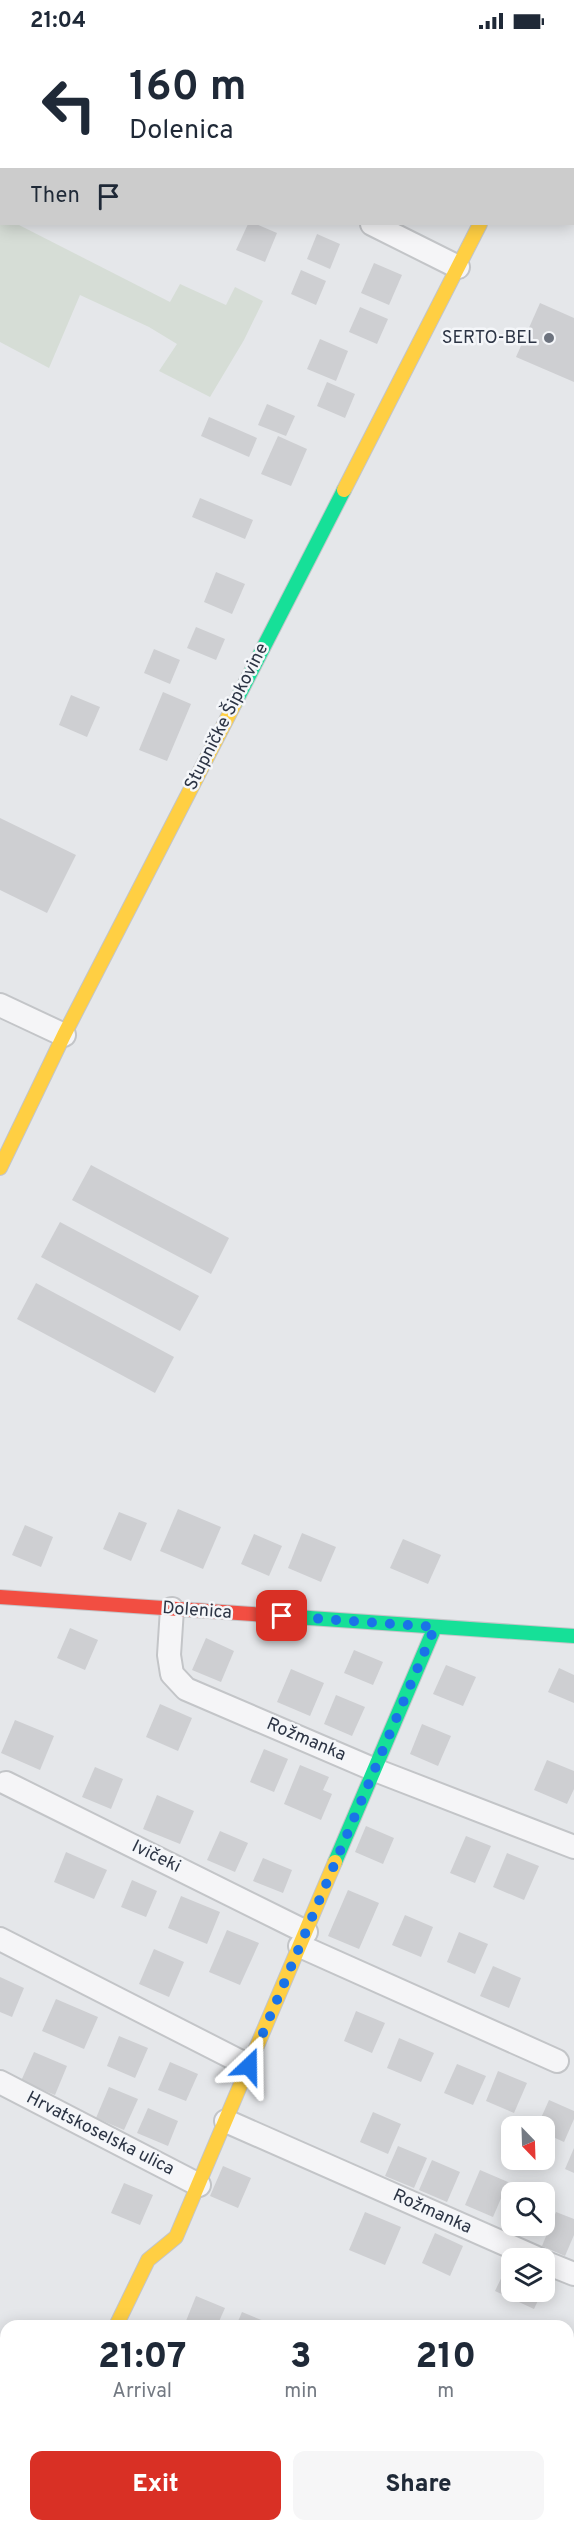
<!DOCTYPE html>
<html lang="en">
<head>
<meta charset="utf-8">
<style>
	body { margin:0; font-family:Overpass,sans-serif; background:#f6f6f7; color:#1f2937; height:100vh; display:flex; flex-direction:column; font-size:22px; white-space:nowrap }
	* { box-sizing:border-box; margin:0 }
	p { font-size:20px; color:#747a83 }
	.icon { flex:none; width:33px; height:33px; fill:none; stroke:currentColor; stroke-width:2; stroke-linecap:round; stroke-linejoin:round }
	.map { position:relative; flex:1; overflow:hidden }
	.panel { position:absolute; left:0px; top:2278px; width:574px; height:212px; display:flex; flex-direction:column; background:#fff; border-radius:18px 18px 0 0; box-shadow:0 3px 15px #0003 }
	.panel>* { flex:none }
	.banner { position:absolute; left:0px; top:0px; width:574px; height:183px; box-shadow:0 3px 15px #0003; background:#fff; color:#1f2937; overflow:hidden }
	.needle { width:39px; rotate:157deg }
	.tools { position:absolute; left:501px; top:2074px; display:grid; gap:12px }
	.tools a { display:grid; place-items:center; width:54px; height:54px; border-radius:12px; background:#fff; box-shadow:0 3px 15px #0003; font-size:30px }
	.pin { position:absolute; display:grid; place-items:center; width:51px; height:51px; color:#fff; margin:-26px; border-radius:12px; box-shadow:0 3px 9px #0006 }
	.me { position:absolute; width:66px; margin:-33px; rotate:23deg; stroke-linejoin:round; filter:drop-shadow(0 0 4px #0008) }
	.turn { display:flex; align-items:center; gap:21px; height:126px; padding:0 30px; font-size:27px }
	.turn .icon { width:78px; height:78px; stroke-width:2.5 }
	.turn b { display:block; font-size:42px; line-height:51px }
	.then { display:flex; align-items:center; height:57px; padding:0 30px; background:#0003; gap:12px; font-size:22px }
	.eta { display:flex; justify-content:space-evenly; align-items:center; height:102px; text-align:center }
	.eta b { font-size:36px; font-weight:800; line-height:42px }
	.button { display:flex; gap:12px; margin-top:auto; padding:12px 30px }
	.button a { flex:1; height:69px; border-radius:12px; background:#d93025; color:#fff; font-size:24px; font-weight:800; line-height:69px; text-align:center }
	.button a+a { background:#f6f6f7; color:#1f2937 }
	.status { display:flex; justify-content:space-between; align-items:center; height:42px; padding:0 30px; background:#fff; direction:ltr }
	.status svg { height:16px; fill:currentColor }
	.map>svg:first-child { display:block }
	.green { fill:#d6ddd6 }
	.building { fill:#cecfd2 }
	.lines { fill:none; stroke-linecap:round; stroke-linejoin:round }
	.street-casing { stroke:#c3c5c8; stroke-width:26 }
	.fast-casing { stroke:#c3c5c8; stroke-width:16 }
	.slow-casing { stroke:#c3c5c8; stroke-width:16 }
	.jam-casing { stroke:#c3c5c8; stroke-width:16 }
	.street { stroke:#f5f5f7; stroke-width:22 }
	.fast { stroke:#16e098; stroke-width:14 }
	.slow { stroke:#ffcf43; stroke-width:14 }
	.jam { stroke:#f24e42; stroke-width:14 }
	.route { stroke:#1a73e8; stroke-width:10; stroke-dasharray:0 18 }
	.poi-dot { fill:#6d737e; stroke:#f4f6f9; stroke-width:2 }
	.labels { text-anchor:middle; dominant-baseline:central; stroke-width:5; stroke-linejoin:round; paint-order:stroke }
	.poi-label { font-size:18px; fill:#2c3444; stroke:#f4f6f9; text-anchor:end }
	.street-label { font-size:18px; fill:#2c3444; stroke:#f4f6f9 }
</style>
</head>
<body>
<div class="status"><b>21:04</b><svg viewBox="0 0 49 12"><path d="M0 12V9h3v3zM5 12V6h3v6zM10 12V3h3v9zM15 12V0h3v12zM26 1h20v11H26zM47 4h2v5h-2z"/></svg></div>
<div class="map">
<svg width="574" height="2489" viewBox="0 0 574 2489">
	<rect width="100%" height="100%" fill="#e5e7ea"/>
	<!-- green -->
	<polygon class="green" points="0,173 2,182 17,182 170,260 180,242 226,263 235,245 263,259 244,298 210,355 159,329 177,302 149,285 80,253 49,326 0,300"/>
	<!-- building -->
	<g class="building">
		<polygon points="248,182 256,182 277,191 265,220 236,208"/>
		<polygon points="317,192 340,202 330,227 307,217"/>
		<polygon points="374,221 402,233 389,263 361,251"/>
		<polygon points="301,228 326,239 316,263 291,252"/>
		<polygon points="540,261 574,276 574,340 516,315"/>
		<polygon points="360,265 388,277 377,302 349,290"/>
		<polygon points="320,297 348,309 336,339 307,327"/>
		<polygon points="327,340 355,352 345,376 317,364"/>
		<polygon points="267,362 295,374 286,394 258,383"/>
		<polygon points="209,375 257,396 249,415 201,394"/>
		<polygon points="278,394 307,407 291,444 261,432"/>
		<polygon points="200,456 253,478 245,497 192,475"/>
		<polygon points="216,530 245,542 232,572 204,560"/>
		<polygon points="196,585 225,597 216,618 187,606"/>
		<polygon points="154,607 180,618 170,642 144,631"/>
		<polygon points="163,650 191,662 167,719 139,708"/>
		<polygon points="71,653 100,665 87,695 59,683"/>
		<polygon points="0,776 76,813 47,871 0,848"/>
		<polygon points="91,1123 229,1196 211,1232 72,1158"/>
		<polygon points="60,1180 199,1254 180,1289 41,1215"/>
		<polygon points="36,1241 174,1315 155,1351 17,1277"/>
		<polygon points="178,1467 221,1485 203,1527 160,1509"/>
		<polygon points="119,1470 147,1481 131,1519 103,1507"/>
		<polygon points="25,1483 53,1495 41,1525 12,1513"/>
		<polygon points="302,1491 336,1505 321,1540 288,1526"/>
		<polygon points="254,1492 282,1504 269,1534 241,1522"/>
		<polygon points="403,1497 441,1513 428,1542 390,1526"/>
		<polygon points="70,1586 98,1598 85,1628 57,1616"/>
		<polygon points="206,1596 234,1609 221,1640 192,1628"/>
		<polygon points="354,1608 383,1620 373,1643 344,1631"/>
		<polygon points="446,1623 476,1635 463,1664 433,1652"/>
		<polygon points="559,1626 574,1633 574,1661 548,1650"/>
		<polygon points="291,1627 324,1641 310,1674 277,1660"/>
		<polygon points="336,1653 365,1665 352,1694 324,1682"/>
		<polygon points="160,1662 192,1676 178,1709 146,1695"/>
		<polygon points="15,1678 54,1694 40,1728 1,1711"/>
		<polygon points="422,1682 451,1694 438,1724 410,1712"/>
		<polygon points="264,1707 288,1717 274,1750 250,1740"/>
		<polygon points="547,1718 574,1729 574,1747 567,1762 534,1748"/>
		<polygon points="300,1723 329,1735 323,1748 332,1752 321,1778 284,1762"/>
		<polygon points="95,1725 123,1737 111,1767 82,1755"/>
		<polygon points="157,1753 194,1769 180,1802 143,1787"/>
		<polygon points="366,1784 394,1796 383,1822 355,1810"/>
		<polygon points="220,1789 248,1801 235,1830 207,1818"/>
		<polygon points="466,1794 491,1804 475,1841 450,1831"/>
		<polygon points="66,1810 107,1828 94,1857 54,1840"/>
		<polygon points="507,1811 539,1824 524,1858 493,1845"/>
		<polygon points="263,1816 292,1828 283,1851 253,1839"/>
		<polygon points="132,1838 157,1849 146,1875 121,1865"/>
		<polygon points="348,1848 379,1861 359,1907 328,1894"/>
		<polygon points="181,1854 220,1870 207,1902 168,1886"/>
		<polygon points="405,1873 433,1885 421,1915 392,1903"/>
		<polygon points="227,1888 259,1901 240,1943 209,1930"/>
		<polygon points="459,1890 488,1902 475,1932 447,1920"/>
		<polygon points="154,1907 184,1920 169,1955 139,1942"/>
		<polygon points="493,1924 521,1936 509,1966 480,1954"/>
		<polygon points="0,1935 24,1946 12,1975 0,1970"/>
		<polygon points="56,1957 98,1975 84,2007 42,1989"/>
		<polygon points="356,1969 385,1981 372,2011 344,1999"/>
		<polygon points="119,1994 148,2006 135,2036 107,2024"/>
		<polygon points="399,1996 434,2011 421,2040 387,2026"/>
		<polygon points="34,2010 67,2024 55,2053 21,2039"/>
		<polygon points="170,2020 198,2032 186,2059 158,2048"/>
		<polygon points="457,2022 486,2034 473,2063 444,2051"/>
		<polygon points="498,2029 527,2041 514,2071 486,2059"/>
		<polygon points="109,2045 138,2057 124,2088 96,2076"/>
		<polygon points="549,2058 574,2069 574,2077 564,2100 544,2091 544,2085 537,2085"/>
		<polygon points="148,2066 178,2079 168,2104 137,2091"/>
		<polygon points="373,2070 401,2082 388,2112 360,2100"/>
		<polygon points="398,2104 427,2116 414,2146 385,2134"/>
		<polygon points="574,2106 574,2131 565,2127"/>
		<polygon points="432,2118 460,2130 447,2160 419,2148"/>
		<polygon points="223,2124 251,2136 238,2166 210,2154"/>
		<polygon points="480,2128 508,2140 493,2175 465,2163"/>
		<polygon points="124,2141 153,2153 140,2183 111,2171"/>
		<polygon points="523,2143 542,2151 519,2151"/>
		<polygon points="512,2169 512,2184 538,2184 533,2194 506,2182"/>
		<polygon points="365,2170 401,2185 385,2223 349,2208"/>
		<polygon points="556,2170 574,2177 574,2193 565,2214 542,2204"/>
		<polygon points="435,2191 463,2204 450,2234 422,2221"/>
		<polygon points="509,2220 512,2221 512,2250 542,2250 534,2267 495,2249"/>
		<polygon points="196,2254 225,2266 217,2284 184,2284"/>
		<polygon points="242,2270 276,2284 236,2284"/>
	</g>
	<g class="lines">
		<defs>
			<g id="street">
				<polyline points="524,0 524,2"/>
				<polyline points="155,2 157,0"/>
				<polyline points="0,151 2,149"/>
				<polyline points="372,182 458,225"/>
				<polyline points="0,963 64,993"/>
				<polyline points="172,1567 169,1613 172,1632 186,1647 375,1728 574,1805"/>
				<polyline points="6,1741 306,1890"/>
				<polyline points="0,1897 249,2024"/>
				<polyline points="300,1904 557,2019"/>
				<polyline points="0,2040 199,2143"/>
				<polyline points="226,2079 539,2217"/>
				<polyline points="544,2220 574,2232"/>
				<polyline points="248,2489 250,2484"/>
			</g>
			<g id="fast">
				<polyline points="235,661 344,448"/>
				<polyline points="295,1575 574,1594"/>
				<polyline points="335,1820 435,1585"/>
			</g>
			<g id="slow">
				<polyline points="344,448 480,182"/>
				<polyline points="0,1126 64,993 235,661"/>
				<polyline points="116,2284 148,2218 176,2195 335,1820"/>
			</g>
			<polyline id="jam" points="0,1555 295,1575"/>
		</defs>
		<!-- street casing -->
		<use href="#street" class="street-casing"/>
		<!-- fast casing -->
		<use href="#fast" class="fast-casing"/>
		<!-- slow casing -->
		<use href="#slow" class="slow-casing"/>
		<!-- jam casing -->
		<use href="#jam" class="jam-casing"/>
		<!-- street -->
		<use href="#street" class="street"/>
		<!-- fast -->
		<use href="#fast" class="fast"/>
		<!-- slow -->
		<use href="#slow" class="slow"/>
		<!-- jam -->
		<use href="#jam" class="jam"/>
	</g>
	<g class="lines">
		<!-- route -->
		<polyline class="route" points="249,2024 435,1585 282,1574"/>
	</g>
	<!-- markers -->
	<circle class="poi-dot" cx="549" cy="296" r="6"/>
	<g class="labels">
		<!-- poi labels -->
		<g class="poi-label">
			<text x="537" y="296">SERTO-BEL</text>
		</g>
		<!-- street labels -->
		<g class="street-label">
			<text transform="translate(227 675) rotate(-63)">Stupničke Šipkovine</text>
			<text transform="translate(197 1569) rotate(4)">Dolenica</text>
			<text transform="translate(306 1698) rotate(23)">Rožmanka</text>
			<text transform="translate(156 1815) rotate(26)">Ivičeki</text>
			<text transform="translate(100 2092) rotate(27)">Hrvatskoselska ulica</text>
			<text transform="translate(432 2170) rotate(24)">Rožmanka</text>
		</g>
	</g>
</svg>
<div class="tools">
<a><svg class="needle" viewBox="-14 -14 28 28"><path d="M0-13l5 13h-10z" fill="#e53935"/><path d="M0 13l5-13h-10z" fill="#747a83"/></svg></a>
<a><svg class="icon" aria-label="search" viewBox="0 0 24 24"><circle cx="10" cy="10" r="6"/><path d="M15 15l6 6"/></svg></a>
<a><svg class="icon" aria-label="layers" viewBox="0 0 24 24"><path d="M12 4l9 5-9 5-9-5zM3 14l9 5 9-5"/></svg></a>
</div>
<div class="pin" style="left:282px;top:1574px;background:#d93025"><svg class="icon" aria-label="arrive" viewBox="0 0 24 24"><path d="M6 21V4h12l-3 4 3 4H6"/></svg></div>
<svg class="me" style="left:249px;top:2024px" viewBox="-20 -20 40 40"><path d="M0-17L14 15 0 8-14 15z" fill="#1a73e8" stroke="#fff" stroke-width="4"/></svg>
<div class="banner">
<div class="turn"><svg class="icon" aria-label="left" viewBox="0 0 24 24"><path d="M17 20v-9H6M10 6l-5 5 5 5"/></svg><div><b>160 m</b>Dolenica</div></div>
<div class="then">Then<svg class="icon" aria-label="arrive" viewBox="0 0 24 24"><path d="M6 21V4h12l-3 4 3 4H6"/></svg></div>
</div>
<section class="panel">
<div class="eta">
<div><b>21:07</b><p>Arrival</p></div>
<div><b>3</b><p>min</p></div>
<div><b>210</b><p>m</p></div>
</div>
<div class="button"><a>Exit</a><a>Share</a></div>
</section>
</div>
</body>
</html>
